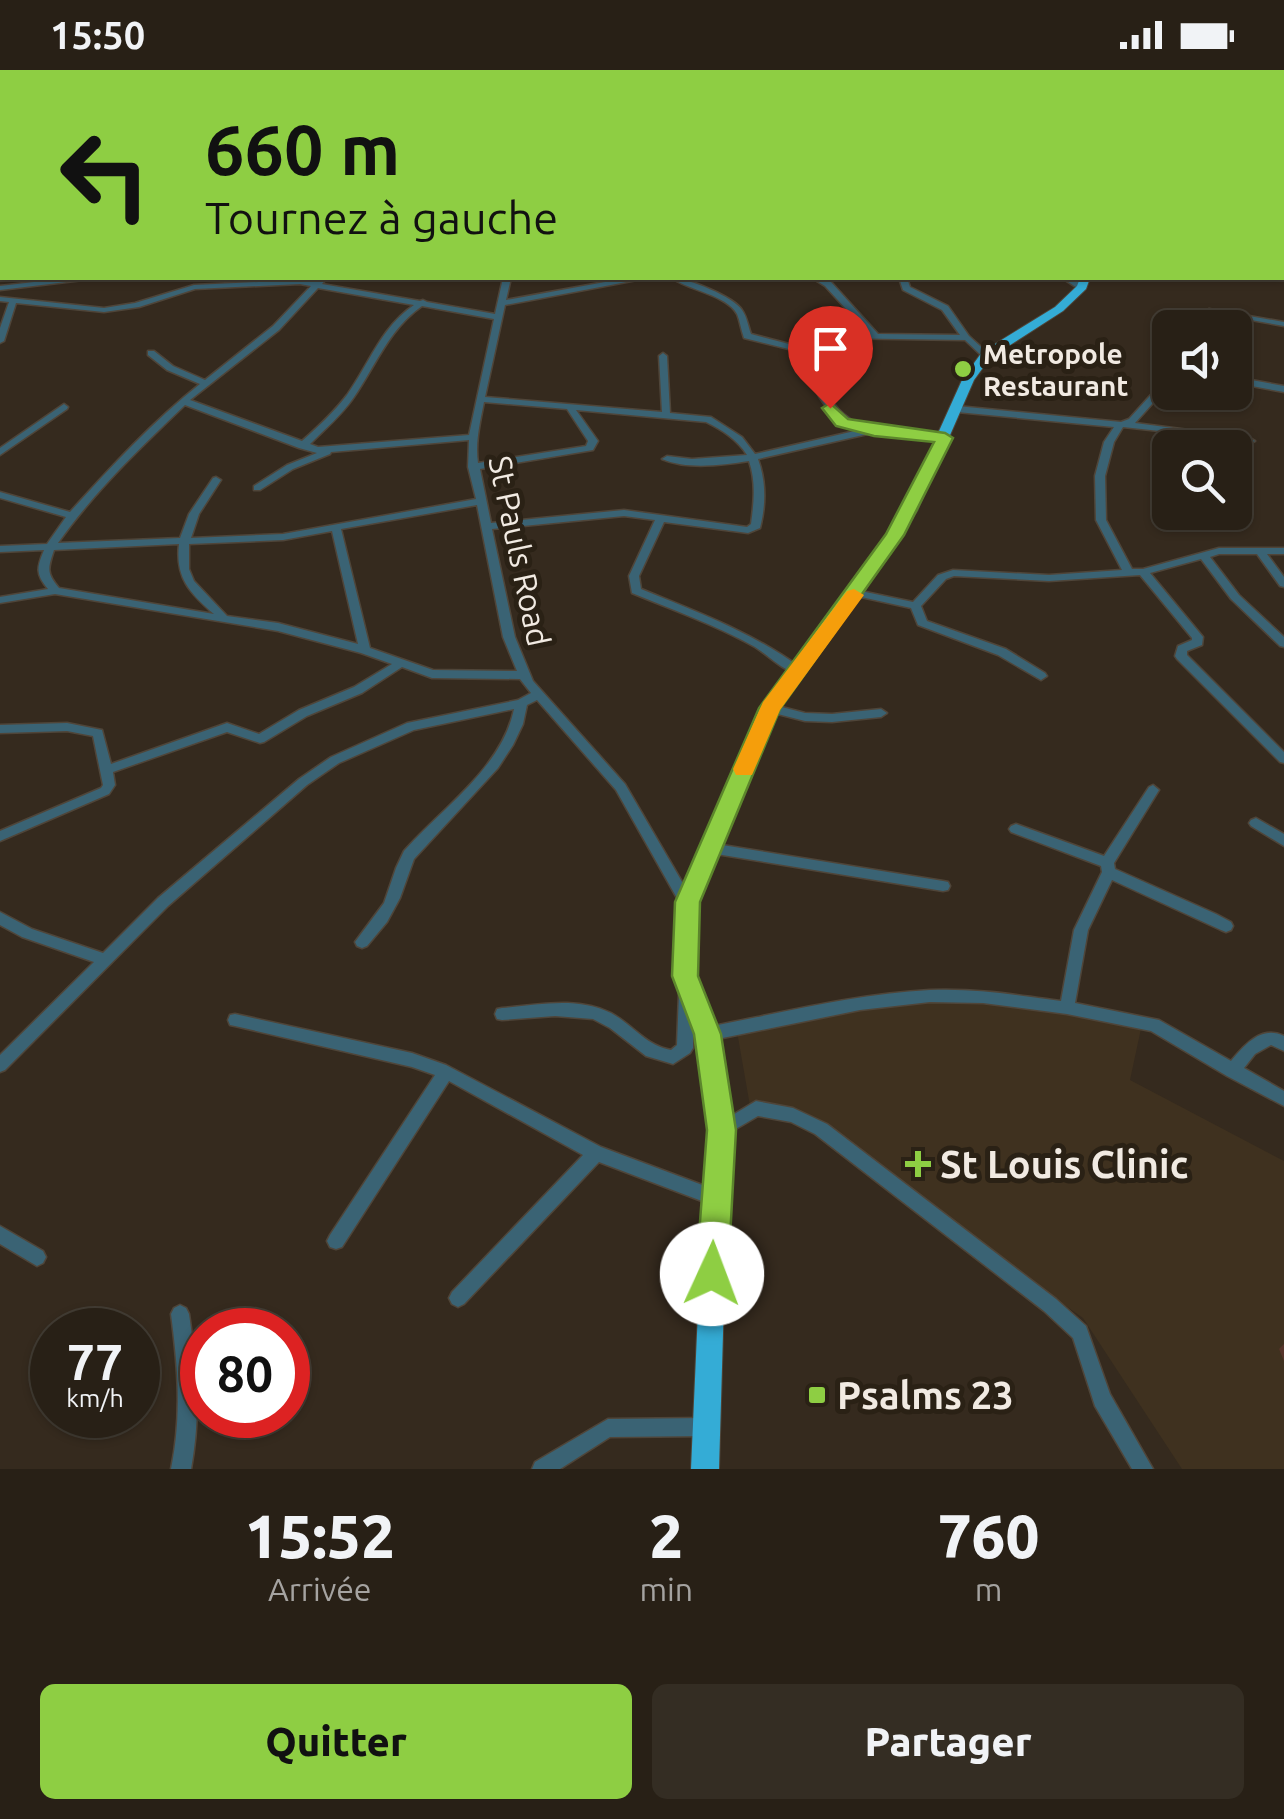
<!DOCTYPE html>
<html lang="fr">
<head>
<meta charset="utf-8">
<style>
	body { margin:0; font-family:Ubuntu,sans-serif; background:#342d23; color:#f1f3f6; height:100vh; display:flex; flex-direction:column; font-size:38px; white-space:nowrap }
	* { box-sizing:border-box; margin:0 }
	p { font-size:32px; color:#a5a3a1 }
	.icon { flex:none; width:55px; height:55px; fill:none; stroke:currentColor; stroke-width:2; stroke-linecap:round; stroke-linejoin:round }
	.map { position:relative; height:1399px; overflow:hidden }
	.sheet { display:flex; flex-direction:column; background:#282016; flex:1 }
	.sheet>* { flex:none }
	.guide { position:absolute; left:0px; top:0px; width:1285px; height:210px; box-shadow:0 2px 8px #0004,0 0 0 2px #443e35; background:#8ece43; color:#111; overflow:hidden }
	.fabs { position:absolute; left:1152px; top:240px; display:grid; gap:20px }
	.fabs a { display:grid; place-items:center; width:100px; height:100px; border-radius:15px; background:#282016; box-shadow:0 2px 8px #0004,0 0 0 2px #443e35; font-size:50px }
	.speed { position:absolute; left:30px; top:1238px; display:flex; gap:20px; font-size:50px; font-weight:700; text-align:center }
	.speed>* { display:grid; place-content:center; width:130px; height:130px; border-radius:50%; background:#282016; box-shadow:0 2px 8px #0004,0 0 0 2px #443e35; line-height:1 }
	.speed small { font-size:25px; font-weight:400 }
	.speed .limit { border:15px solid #d22; background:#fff; color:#111 }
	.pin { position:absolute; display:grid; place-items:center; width:85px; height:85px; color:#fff; margin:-102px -42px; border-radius:50% 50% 50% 0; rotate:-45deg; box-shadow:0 0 10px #0007 }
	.pin .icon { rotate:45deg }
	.me { position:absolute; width:110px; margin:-55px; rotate:2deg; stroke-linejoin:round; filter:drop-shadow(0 0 8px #0008) }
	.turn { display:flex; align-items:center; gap:35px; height:210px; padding:0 40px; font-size:45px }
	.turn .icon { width:130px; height:130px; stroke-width:2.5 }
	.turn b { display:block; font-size:70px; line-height:85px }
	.eta { display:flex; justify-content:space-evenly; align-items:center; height:170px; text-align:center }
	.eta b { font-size:60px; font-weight:800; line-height:70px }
	.button { display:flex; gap:20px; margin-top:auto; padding:20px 40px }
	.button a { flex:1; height:115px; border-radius:15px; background:#8ece43; color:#111; font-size:40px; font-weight:800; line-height:115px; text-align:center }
	.button a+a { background:#342d23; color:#f1f3f6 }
	.status { display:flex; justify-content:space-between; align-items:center; height:70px; padding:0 50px; background:#282016; direction:ltr }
	.status svg { height:28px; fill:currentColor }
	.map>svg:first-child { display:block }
	.built { fill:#3f311f }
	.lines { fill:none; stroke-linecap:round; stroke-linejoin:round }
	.minor-casing { stroke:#4f4539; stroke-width:3 }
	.major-casing { stroke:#4f4539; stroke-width:3 }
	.highway-casing { stroke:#4f4539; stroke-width:2 }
	.minor { fill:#3a6374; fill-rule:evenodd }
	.major { fill:#3997bb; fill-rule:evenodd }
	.highway { fill:#34acd6; fill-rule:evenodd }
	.wall { fill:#56342a }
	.route { fill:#8ece43; stroke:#5c862c; stroke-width:2.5 }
	.slow { fill:#f59e0b }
	.poi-dot { fill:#8ece43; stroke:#2a2115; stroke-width:4 }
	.labels { text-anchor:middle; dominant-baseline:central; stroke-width:10; stroke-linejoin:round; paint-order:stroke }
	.far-poi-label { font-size:28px; font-weight:bold; fill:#f1eae2; stroke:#2a2115; text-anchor:start }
	.street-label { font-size:32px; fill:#f1eae2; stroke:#2a2115 }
	.near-poi-label { font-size:38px; font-weight:bold; fill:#f1eae2; stroke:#2a2115; text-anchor:start }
</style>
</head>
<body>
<div class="status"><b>15:50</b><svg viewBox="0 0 49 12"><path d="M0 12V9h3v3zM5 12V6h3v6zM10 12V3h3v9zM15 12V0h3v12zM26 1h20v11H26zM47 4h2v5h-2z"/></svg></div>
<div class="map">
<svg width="1284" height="1399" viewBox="0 0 1284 1399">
	<rect width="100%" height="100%" fill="#352a1e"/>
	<!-- built -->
	<polygon class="built" points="976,926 1142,954 1130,1010 1284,1091 1284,1399 1182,1399 1083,1248 923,1136 873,1088 840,1066 750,1036 735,950"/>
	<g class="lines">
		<defs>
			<g id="minor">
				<polygon points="131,0 147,0 138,2 126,2"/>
				<polygon points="924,0 930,0 928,2 924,2"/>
				<polygon points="1002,0 1006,0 1007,2 1002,2"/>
				<polygon points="1100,0 1106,0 1108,2 1102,2"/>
				<rect x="1282" y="16" width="2" height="4"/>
				<polygon points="1282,45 1284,46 1284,50 1282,49"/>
				<polygon points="1282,63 1284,63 1282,68"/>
				<polygon points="2,67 2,71 0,72 0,68"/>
				<rect x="0" y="112" width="2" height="4"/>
				<rect x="1282" y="125" width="2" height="4"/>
				<rect x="0" y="143" width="2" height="5"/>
				<rect x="0" y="161" width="2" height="5"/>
				<rect x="0" y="178" width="2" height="5"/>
				<rect x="1282" y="202" width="2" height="4"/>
				<polygon points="68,208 87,208 83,210 0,220 0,216"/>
				<path d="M319,208H327L322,214L420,231L423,230L427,232L495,244L503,208H511L506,230L627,208H641L637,210L505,235L485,327L662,342L659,286L663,283L667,286L670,343L711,347L742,367L755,384L859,360C828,348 816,325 804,295L809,284L744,268C741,260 740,251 737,244C727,225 688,220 672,208C688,208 734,227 742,240C747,247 748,256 751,264L812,280L818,268L832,264H869L825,216L812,208H821L831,212L878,264L960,265L942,240L903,220L899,208H907L910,217L948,236L969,266L990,285L983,287L965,270L833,268L824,272L812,295C843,369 875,360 945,365L948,366V370L872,363L758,389C766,411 766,435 760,458L748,463L664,452L639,506L641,519C697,542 752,562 801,598L803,601L801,604C786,604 768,585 755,577C716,555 673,540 632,523L629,506L655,450L624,446L492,459L515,567L533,611L625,714L692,829L694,833L692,837L687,838L682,837L616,720L537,630L527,635L523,654L513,675L498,698L414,789L400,828L387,852L367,876L362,878L357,876L355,872L384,833L396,798L404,781C442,738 502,698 514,639L414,660L339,693L307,715L168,836L5,1000L0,1002V985L94,892L22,867L0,855V842L32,859L103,883L158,828L299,709L331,687L407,653L518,630L531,623L520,609L432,608L402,597L362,623L307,646L264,672L260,673L227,662L113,702L115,715L109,724L0,771V761L101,718L103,715L93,666L67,661L0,663V655L67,653L102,660L111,694L227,653L259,664L299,640L354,617L392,594L361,583L278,561L55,524L0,533V527L48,519C35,504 37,497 44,480L0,482V476L47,474L66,447L0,428V422L70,442C111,397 152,352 200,314L167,300L148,285V281H154L173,296L205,310L273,256L311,216L300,214L195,219L139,237L104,242L16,233L4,271L0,273V258L9,232L0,231V227L104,238L135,233L194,215L300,210L315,212ZM318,218L414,235C382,256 369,294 347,325C334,342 318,357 302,371L190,330L279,260ZM422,236L494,249L469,365L318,377L310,374C325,359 342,345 354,327C376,295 389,259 422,236ZM484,332L567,339L588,371L586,376L478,393C475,373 480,352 484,332ZM185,335L299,378L317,383L287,395L254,416V420H260L293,399L330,384L331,382L469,370L468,397L476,429L283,464L191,468L199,444L221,410L216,407L213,408L189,444L180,468L58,473C94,422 140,378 185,335ZM576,340L706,352C722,360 737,369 747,385L692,389L667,386L662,389C688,400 722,395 749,391C756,412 754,432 751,454L747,457L624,440L491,453L480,399L593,380L598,371ZM477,435L503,567L517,601L433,600L370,578L341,459ZM332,461L358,574L278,553L227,546L194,511L189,499V474L283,470ZM179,474C175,508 190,523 214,544L59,518C46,503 48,498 54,480Z"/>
				<polygon points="1062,208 1071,208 1086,217 1079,219"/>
				<polygon points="1209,239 1284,252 1284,256 1212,243 1208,241"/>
				<polygon points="1170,306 1170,314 1135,353 1250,368 1255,371 1250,374 1169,362 1123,357 1114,372 1105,406 1106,450 1132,499 1143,499 1219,478 1284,478 1284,484 1267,484 1284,507 1284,517 1280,516 1257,484 1219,484 1210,487 1239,525 1284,567 1284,577 1280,576 1231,529 1201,489 1150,503 1203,567 1202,575 1187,581 1187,585 1284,682 1284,693 1280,692 1177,589 1175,586 1178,576 1192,570 1192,568 1140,505 1049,511 954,506 946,509 921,536 927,551 1006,579 1045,603 1047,606 1041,610 998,585 918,555 911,538 852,525 851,523 856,520 913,532 938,505 953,500 1049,505 1122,500 1096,450 1095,406 1104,372 1114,357 957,342 953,339 957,336 1121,352 1129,349 1167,307"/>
				<polygon points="1235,307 1284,316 1284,322 1235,313"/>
				<polygon points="64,334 68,337 67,339 0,385 0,378"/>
				<polygon points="770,634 805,643 832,644 881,639 887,643 881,647 832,652 805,651 766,641 764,638 766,635"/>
				<path d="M1153,715L1159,720L1114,793L1115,799L1216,844L1231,852L1233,856L1231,860L1226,862L1221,860L1112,810L1088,860L1075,933L1159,950L1231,991C1245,974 1262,955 1284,966V981L1271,975L1255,984L1244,998L1284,1021V1036L1227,1006L1151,961L1067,944L983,933L930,932L860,940L708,971L703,969L700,964L703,959L708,957C781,943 855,924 930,920C974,918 1017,925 1061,931L1074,860L1102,802L1101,796L1011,762L1009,759L1011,756L1016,754L1104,786L1149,717Z"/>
				<polygon points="1256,748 1284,764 1284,776 1251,756 1249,753 1251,750"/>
				<polygon points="710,773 943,811 948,812 950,816 948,820 943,821 710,783 705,782 703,778 705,774"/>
				<path d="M686,917L691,919L693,923V978L690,983L673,994L646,986L610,958L593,949L555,946L502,950L497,949L495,944L497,939L502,938C538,935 577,926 611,943C633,955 645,975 671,980L677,975L679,923L681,919Z"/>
				<polygon points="235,944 412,983 446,995 601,1077 721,1122 723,1128 721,1134 715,1136 599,1092 464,1234 458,1237 452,1234 449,1228 452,1222 583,1085 449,1011 342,1177 336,1179 330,1177 327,1171 330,1165 435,1005 412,997 235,956 230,955 228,950 230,945"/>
				<polygon points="756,1031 793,1038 827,1054 1056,1229 1086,1256 1110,1324 1153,1399 1132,1399 1095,1336 1073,1268 1044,1241 815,1064 791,1052 758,1046 722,1067 716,1065 714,1060 716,1055"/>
				<polygon points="0,1156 43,1181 46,1187 43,1193 37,1196 0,1174"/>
				<path d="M180,1235L186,1238L189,1244C197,1297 201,1346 191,1399H171C182,1347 178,1297 171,1244L174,1238Z"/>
				<polygon points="707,1348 714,1350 716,1357 714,1364 707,1366 610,1367 560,1399 532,1399 535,1392 608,1349"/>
			</g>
			<rect id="major" x="1282" y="108" width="2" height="4"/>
			<g id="highway">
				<polygon points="1238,0 1247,0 1245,2 1237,2"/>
				<polygon points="1080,208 1090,208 1086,219 1063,241 990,288 974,310 917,441 861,526 778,640 697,833 695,906 719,964 733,1060 727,1128 719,1399 691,1399 703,1128 711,1060 697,964 675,906 677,833 762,638 851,520 903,441 962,310 982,282 1055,237 1077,216"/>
			</g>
		</defs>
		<!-- minor casing -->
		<use href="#minor" class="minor-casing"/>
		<!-- major casing -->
		<use href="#major" class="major-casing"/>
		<!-- highway casing -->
		<use href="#highway" class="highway-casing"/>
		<!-- minor -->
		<use href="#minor" class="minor"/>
		<!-- major -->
		<use href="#major" class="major"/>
		<!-- highway -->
		<use href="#highway" class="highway"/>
	</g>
	<!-- wall -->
	<polygon class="wall" points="1284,1274 1284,1291 1279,1279"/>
	<!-- route -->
	<polygon class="route" points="830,333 848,349 945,363 953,368 904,465 780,639 700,832 698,906 721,964 736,1060 728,1204 723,1215 712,1220 701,1215 696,1204 707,1060 694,964 672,906 675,832 759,638 886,464 934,372 874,366 836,356 822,338"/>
	<!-- slow -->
	<polygon class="slow" points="854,519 864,525 780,640 752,705 736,705 733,699 763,632 847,521"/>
	<!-- markers -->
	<g class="poi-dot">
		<circle cx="963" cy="299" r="10"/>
		<path d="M913 1079h10v10h10v10h-10v10h-10v-10h-10v-10h10z"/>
		<rect x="807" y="1315" width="20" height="20" rx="5"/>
	</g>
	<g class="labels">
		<!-- far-poi labels -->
		<g class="far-poi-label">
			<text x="983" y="283">Metropole<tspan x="983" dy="32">Restaurant</tspan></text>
		</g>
		<!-- street labels -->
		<g class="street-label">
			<text transform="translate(520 481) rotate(78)">St Pauls Road</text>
		</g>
		<!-- near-poi labels -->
		<g class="near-poi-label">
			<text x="940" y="1094">St Louis Clinic</text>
			<text x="837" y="1325">Psalms 23</text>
		</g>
	</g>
</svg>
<div class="fabs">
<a><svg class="icon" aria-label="sound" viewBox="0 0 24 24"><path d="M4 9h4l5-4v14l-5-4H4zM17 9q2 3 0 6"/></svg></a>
<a><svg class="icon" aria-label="search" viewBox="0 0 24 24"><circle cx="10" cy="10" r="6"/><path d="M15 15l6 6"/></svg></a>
</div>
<div class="speed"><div>77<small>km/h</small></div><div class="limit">80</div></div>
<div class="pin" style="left:830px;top:338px;background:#d93025"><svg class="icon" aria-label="arrive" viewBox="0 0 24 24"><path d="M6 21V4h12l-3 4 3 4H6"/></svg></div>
<svg class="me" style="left:712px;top:1204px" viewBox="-20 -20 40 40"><circle r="19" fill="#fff"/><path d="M0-13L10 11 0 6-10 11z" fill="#8ece43"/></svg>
<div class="guide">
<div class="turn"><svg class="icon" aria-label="left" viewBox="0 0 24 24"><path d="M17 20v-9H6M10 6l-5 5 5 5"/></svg><div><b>660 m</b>Tournez à gauche</div></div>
</div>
</div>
<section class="sheet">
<div class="eta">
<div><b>15:52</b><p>Arrivée</p></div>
<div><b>2</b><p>min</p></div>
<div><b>760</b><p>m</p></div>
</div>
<div class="button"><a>Quitter</a><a>Partager</a></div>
</section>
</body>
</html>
